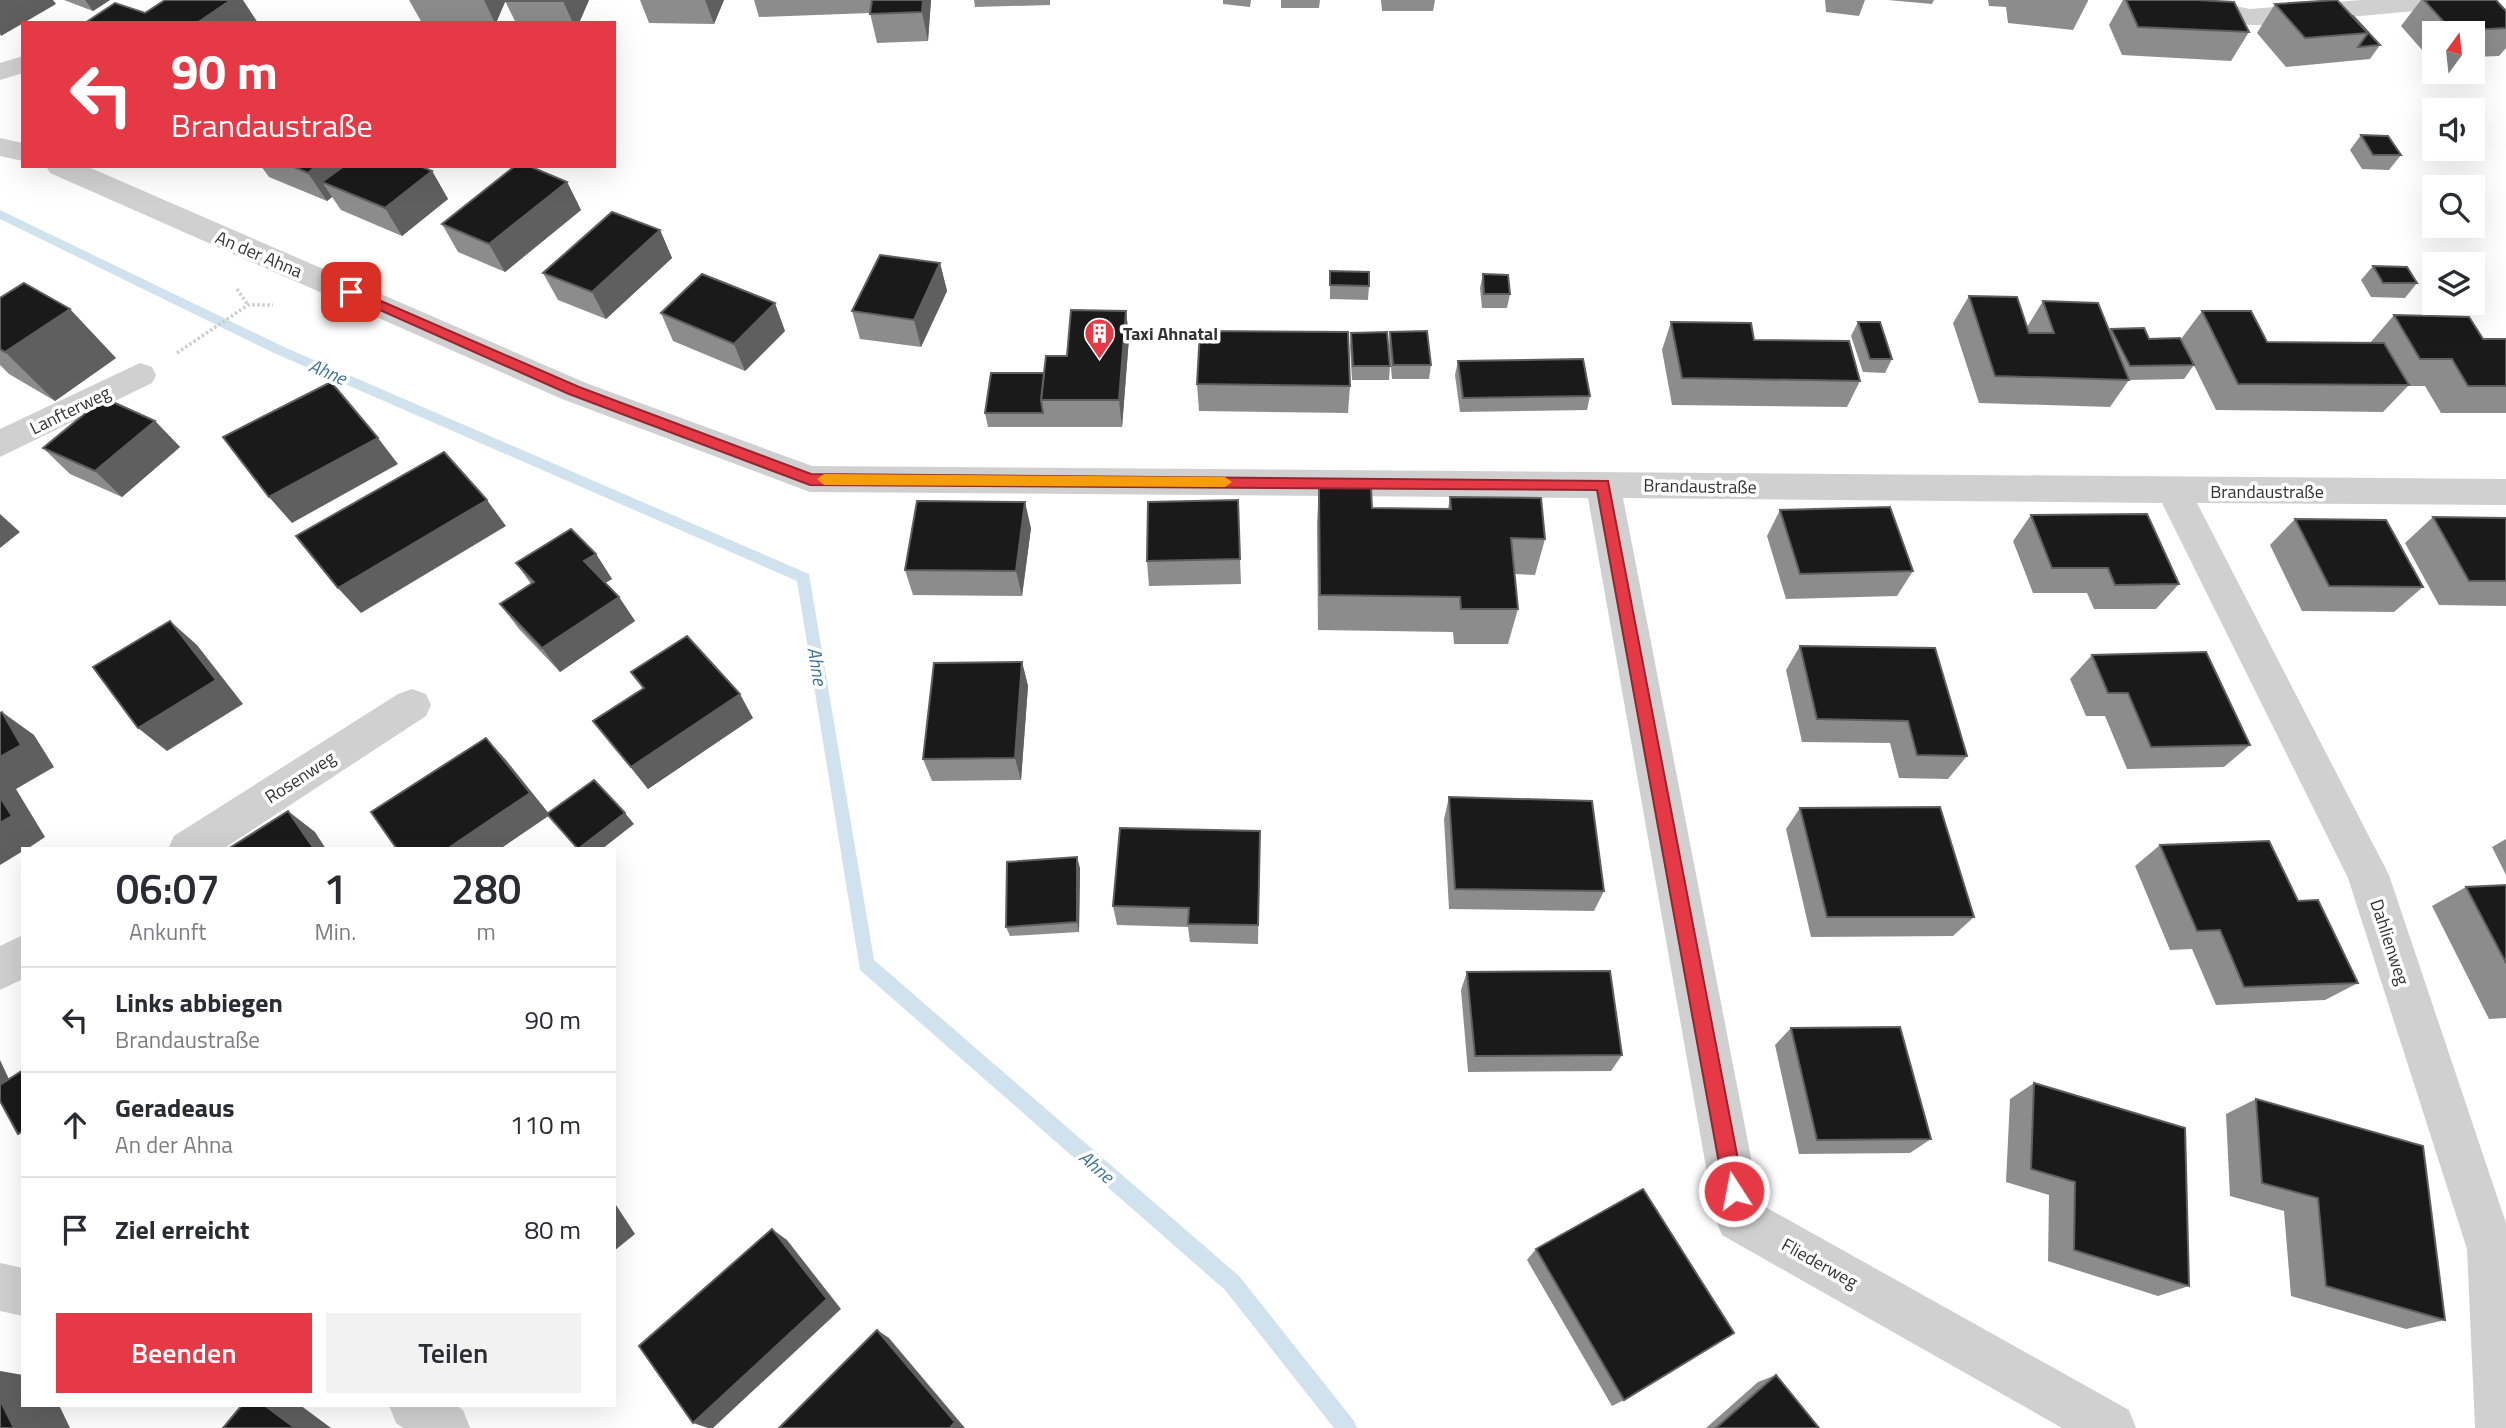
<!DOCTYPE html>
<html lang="de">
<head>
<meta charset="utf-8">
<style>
	body { margin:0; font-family:"Titillium Web",sans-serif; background:#f2f2f3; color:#2b2b33; height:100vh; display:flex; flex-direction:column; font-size:26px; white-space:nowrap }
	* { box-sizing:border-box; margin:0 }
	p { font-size:23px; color:#7c7c81 }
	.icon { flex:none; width:38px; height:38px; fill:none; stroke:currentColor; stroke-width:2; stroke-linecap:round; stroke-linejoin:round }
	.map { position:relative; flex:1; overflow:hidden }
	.sheet { position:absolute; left:21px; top:847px; width:595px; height:560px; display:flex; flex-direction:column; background:#fff; border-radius:0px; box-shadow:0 7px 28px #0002 }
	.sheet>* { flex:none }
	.banner { position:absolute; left:21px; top:21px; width:595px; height:147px; border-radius:0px; box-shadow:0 7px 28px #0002; background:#e63946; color:#fff; overflow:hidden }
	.needle { width:46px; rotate:15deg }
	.fabs { position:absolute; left:2422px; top:21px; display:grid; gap:14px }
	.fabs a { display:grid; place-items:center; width:63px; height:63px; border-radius:0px; background:#fff; box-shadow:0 7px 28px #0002; font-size:35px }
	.pin { position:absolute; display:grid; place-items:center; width:60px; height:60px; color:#fff; margin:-30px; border-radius:14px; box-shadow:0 4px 10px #0006 }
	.me { position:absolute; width:77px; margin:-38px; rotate:349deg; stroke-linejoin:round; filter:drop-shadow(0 0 5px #0008) }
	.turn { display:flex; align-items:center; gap:24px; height:147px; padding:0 35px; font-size:32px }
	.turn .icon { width:91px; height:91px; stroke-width:2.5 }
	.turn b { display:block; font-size:49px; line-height:60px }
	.eta { display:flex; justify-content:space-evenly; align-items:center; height:119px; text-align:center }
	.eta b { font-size:42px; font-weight:600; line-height:49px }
	.cta { display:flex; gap:14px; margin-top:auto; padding:14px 35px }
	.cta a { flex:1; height:80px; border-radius:0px; background:#e63946; color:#fff; font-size:28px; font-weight:600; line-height:80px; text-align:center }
	.cta a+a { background:#f2f2f3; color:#2b2b33 }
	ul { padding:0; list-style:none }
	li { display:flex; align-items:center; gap:21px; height:105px; padding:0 35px; border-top:2px solid #e1e1e2 }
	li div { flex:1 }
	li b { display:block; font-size:26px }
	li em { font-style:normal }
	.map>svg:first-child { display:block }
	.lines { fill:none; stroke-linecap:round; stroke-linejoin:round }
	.stream { fill:#cfe2ee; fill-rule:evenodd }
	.path { stroke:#cdcdcd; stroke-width:3.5; stroke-dasharray:2.5 2.5; stroke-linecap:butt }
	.minor { fill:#d0d0d0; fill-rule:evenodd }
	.wall { fill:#8c8c8c }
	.shaded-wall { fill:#5f5f5f }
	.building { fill:#1a1a1a; stroke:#5f5f5f; stroke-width:2 }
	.route { fill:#e63946; stroke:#96252e; stroke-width:2 }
	.slow { fill:#f59e0b }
	.labels { text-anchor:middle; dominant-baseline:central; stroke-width:7; stroke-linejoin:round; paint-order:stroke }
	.street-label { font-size:18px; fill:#333; stroke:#fff }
	.poi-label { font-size:18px; font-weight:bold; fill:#333; stroke:#fff; text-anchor:start }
	.water-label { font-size:19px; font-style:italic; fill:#3f7597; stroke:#fff }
</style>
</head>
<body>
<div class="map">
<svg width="2506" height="1428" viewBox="0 0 2506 1428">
	<rect width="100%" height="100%" fill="#fff"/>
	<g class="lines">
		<!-- stream -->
		<polygon class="stream" points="0,210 284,347 809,574 874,960 1239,1276 1354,1421 1357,1428 1334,1428 1225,1290 860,970 797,581 274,353 0,219"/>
		<!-- path -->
		<g class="path">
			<polyline points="237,289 248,305"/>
			<polyline points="177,353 248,305 273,305"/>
		</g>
		<!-- minor -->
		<g class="minor">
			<polygon points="2155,0 2206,0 2250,9 2361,0 2460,0 2456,6 2447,8 2263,25 2250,25 2168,8 2159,6"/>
			<polygon points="23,56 23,73 0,80 0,63"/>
			<polygon points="0,138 23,143 23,161 0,156"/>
			<polygon points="46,166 86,166 586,383 812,466 2506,479 2506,505 2197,503 2389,875 2506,1223 2506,1428 2475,1428 2467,1249 2348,878 2162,503 1623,498 1760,1204 2129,1410 2136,1428 2062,1428 1722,1235 1715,1218 1588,498 810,492 562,399 50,173"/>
			<polygon points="140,363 152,367 156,375 152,383 0,457 0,429"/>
			<polygon points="412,689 426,694 431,705 426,716 223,849 168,849 174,836 398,694"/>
			<polygon points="23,935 23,979 0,990 0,946"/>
			<polygon points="0,1263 23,1268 23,1316 0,1311"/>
			<polygon points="389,1405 456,1405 463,1410 470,1428 403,1428 396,1423"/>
		</g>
	</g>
	<!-- wall -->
	<g class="wall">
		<polygon points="64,0 110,0 93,11"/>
		<polygon points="409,0 504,0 505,2 496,23 422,23"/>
		<polygon points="589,0 579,23 516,23 505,1"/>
		<polygon points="640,0 724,0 714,24 649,23"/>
		<polygon points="754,0 931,0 928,41 877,43 870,13 759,17"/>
		<polygon points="974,0 1050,0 1050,5 975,7"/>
		<polygon points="1223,0 1251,0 1250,7 1223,4"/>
		<polygon points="1281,0 1320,0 1319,8 1281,8"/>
		<polygon points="1381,0 1435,0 1433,11 1382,11"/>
		<polygon points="1825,0 1865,0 1859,16 1826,12"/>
		<polygon points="1888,0 1934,0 1932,4"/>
		<polygon points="1988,0 2088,0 2088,1 2073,30 2008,23 2006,7 1989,6"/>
		<polygon points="2123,0 2197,0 2249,32 2231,61 2122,55 2109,25"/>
		<polygon points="2337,0 2380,45 2370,59 2286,67 2257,33 2275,4"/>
		<polygon points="2421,0 2496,0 2506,11 2506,48 2499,56 2473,57 2473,33 2434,33 2434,59 2430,59 2401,26"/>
		<polygon points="2361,135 2401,155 2389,170 2362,169 2350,150"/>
		<polygon points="261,166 420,166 432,171 448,199 402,236 341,210 332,197 327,201 269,177"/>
		<polygon points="567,182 581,210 505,272 458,252 442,224"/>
		<polygon points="660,230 672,258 606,319 558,300 543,273"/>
		<polygon points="940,263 947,291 921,347 860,339 852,311"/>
		<polygon points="2373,266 2417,283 2405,298 2371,297 2361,280"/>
		<polygon points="1330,271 1369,286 1368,300 1330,299"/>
		<polygon points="1483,274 1510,294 1507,308 1482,308 1480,288"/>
		<polygon points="1969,296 2027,327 2043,301 2110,331 2111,329 2149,339 2194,365 2184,379 2129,380 2110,407 1979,403 1953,323"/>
		<polygon points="0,298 116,358 55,401 9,374 0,365"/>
		<polygon points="1126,311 1129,338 1122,427 988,427 985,413 1044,373"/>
		<polygon points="2202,311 2267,342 2370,343 2394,315 2483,339 2506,339 2506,413 2441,413 2425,386 2408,386 2383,412 2216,410 2181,339"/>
		<polygon points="661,313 785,331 745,371 673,341"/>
		<polygon points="1671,322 1754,340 1860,381 1847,407 1672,405 1662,350"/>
		<polygon points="1858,322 1892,359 1885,373 1863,372 1851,336"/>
		<polygon points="1390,332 1431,365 1429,379 1392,379 1389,346"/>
		<polygon points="1351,333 1390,366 1389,380 1352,380 1350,347"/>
		<polygon points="1458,361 1590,396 1587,410 1460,412 1455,375"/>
		<polygon points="1197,384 1350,386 1348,413 1199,411"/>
		<polygon points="155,421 180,447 122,497 70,474 43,448"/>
		<polygon points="1319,487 1372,508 1448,509 1450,497 1545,539 1535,575 1514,574 1518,609 1508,644 1454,644 1453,632 1318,630 1317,524"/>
		<polygon points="1780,510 1913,571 1897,596 1786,599 1767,536"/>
		<polygon points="2031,515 2179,584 2156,609 2094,609 2087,593 2033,593 2013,541"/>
		<polygon points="2433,517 2506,518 2506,606 2439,605 2405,543"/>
		<polygon points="2295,519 2423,587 2394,612 2302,611 2270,545"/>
		<polygon points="1031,528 1022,596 913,595 905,570"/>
		<polygon points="596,554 612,579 605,583 619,597 635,621 560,672 519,629 500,604 531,584 516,563"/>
		<polygon points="1240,559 1241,584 1149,586 1147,561"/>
		<polygon points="1800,646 1967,756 1948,779 1899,778 1890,743 1802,742 1786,670"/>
		<polygon points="2092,655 2250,745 2224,767 2127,769 2105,716 2086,716 2070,679"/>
		<polygon points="1022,662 1028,686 1021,780 932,781 923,759"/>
		<polygon points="631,672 753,718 648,789 593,721 643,689"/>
		<polygon points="1449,797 1604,891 1594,911 1449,909 1444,819"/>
		<polygon points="1800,808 1974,917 1953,936 1811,937 1786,829"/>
		<polygon points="1260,831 1258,944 1190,942 1188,927 1117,925 1113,906"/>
		<polygon points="2506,839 2506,875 2492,847"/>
		<polygon points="2160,845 2298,901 2358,983 2325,1000 2216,1005 2192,949 2170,950 2135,866"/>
		<polygon points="1080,868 1079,932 1010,936 1006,927"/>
		<polygon points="2506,885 2506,1018 2489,1019 2432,906 2466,887"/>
		<polygon points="1467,972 1622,1055 1611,1071 1468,1072 1461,990"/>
		<polygon points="1791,1028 1931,1139 1910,1153 1799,1154 1775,1045"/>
		<polygon points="2034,1083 2189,1286 2158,1296 2048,1261 2049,1195 2006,1182 2010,1099"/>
		<polygon points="2256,1099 2445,1320 2406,1329 2291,1296 2284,1211 2230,1196 2226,1114"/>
		<polygon points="1536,1249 1624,1400 1612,1406 1527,1260"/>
		<polygon points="1776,1375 1819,1428 1706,1428 1758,1382"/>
	</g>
	<!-- shaded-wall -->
	<g class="shaded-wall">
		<polygon points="0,0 53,0 56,4 1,36 0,34"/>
		<polygon points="85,0 110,0 93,11"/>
		<polygon points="231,0 243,0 258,23 197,23"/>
		<polygon points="484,0 504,0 505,2 496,23 495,23"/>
		<polygon points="564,0 589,0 579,23 573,23 563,1"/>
		<polygon points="705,0 724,0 714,24"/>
		<polygon points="923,0 931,0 928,41 922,12"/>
		<polygon points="316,166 372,166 322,182 332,197 327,201 308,173"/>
		<polygon points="432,171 448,199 402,236 385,208"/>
		<polygon points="567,182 581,210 505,272 489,244"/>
		<polygon points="660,230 672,258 606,319 592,292"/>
		<polygon points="940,263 947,291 921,347 914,320"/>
		<polygon points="775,303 785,331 745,371 734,344"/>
		<polygon points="70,309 116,358 55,401 5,352"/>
		<polygon points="1126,311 1129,338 1122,427 1119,400"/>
		<polygon points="155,421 180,447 122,497 95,471"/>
		<polygon points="378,438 398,464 292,523 269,497"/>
		<polygon points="487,500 506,526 361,613 338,588"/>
		<polygon points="1025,502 1031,528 1022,596 1016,571"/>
		<polygon points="0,514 20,532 0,548"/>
		<polygon points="596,554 612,579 600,586 584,561"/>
		<polygon points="619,597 635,621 560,672 542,648"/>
		<polygon points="170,621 197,645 243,704 167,751 138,728"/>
		<polygon points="1022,662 1028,686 1021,780 1015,758"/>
		<polygon points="740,694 753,718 648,789 631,767"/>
		<polygon points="2,712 34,735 54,767 16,789 45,837 27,849 23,849 23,851 0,865 0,757"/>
		<polygon points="486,738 506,760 550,815 500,849 447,849"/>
		<polygon points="288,811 315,832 326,849 314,849"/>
		<polygon points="625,813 634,824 602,849 579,849"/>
		<polygon points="1077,857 1080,868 1079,932 1077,922"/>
		<polygon points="0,1060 15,1092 0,1101"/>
		<polygon points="614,1202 635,1234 614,1251"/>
		<polygon points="772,1229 787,1240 841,1309 713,1428 708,1428 693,1423"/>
		<polygon points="877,1330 889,1338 965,1428 950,1428"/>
		<polygon points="0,1371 23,1375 23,1405 59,1405 70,1428 14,1428 0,1400"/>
		<polygon points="264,1405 300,1405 331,1428 295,1428"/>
	</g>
	<!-- building -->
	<g class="building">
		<polygon points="165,0 231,0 197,23 85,23 115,3 145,13"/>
		<polygon points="506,0 564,0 563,1 505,1"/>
		<polygon points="872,0 923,0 922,12 870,14"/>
		<polygon points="2126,0 2197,0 2234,2 2249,32 2138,27"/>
		<polygon points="2337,0 2368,33 2305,38 2275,4"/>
		<polygon points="2424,0 2496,0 2506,11 2506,28 2452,31"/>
		<polygon points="2352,16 2353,16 2380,45 2358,47 2368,33"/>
		<polygon points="2361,135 2388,136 2401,155 2373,155"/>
		<polygon points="292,166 316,166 308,173"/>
		<polygon points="344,166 420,166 432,171 385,208 322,182"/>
		<polygon points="515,166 529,166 567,182 489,244 442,224"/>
		<polygon points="612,212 660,230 592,292 543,273"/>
		<polygon points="880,255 940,263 914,320 852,311"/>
		<polygon points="2373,266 2407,267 2417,283 2383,283"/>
		<polygon points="1330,271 1369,272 1369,286 1330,285"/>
		<polygon points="702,274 775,303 734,344 661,313"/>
		<polygon points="1483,274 1508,275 1510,294 1484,294"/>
		<polygon points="24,283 70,309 5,352 0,349 0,298"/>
		<polygon points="1969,296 2017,297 2029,333 2054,333 2043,301 2098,303 2129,380 1995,376"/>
		<polygon points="1071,310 1126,311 1119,400 1041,400 1046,356 1067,356"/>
		<polygon points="2202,311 2251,311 2267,342 2384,343 2409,385 2238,384"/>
		<polygon points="2394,315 2469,317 2483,339 2506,339 2506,386 2468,386 2452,359 2420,359"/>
		<polygon points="1671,322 1751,323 1754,340 1849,341 1860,381 1682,378"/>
		<polygon points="1858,322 1880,322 1892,359 1870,359"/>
		<polygon points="2144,328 2149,339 2180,338 2194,365 2130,366 2111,329"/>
		<polygon points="1200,331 1348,332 1350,386 1197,384"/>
		<polygon points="1427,331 1431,365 1393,365 1390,332"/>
		<polygon points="1387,332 1390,366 1353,366 1351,333"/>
		<polygon points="1583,359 1590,396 1463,398 1458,361"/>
		<polygon points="991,373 1044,373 1041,400 1043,413 985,413"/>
		<polygon points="331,382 378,438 269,497 223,437"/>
		<polygon points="104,398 155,421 95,471 43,448"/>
		<polygon points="444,452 487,500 338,588 296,536"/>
		<polygon points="1319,487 1371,488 1372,508 1451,509 1450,497 1541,498 1545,539 1511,538 1518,609 1461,609 1460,597 1320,595"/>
		<polygon points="1238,500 1240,559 1147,561 1148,502"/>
		<polygon points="917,501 1025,502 1016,571 905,570"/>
		<polygon points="1890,507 1913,571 1800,574 1780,510"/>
		<polygon points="2147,514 2179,584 2115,585 2108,568 2052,568 2031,515"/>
		<polygon points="2433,517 2506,518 2506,581 2469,581"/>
		<polygon points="2295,519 2386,520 2423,587 2329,586"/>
		<polygon points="571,529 596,554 584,561 619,597 542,648 500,604 534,582 516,563"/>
		<polygon points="170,621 216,680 138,728 93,667"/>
		<polygon points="687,636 740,694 631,767 593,721 644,688 631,672"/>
		<polygon points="1800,646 1935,648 1967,756 1917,755 1908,721 1817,719"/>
		<polygon points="2206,652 2250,745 2151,747 2128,693 2108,693 2092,655"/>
		<polygon points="1022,662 1015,758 923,759 934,663"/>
		<polygon points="2,712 21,745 0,757 0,713"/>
		<polygon points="486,738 530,793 447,849 397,849 371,812"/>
		<polygon points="594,780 625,813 578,849 547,814"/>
		<polygon points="0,797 12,816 0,823"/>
		<polygon points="1449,797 1592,801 1604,891 1455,889"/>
		<polygon points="1940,807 1974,917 1827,917 1800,808"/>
		<polygon points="288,811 314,849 228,849"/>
		<polygon points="1120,828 1260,831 1258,925 1188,924 1189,908 1113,906"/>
		<polygon points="2269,841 2298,901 2318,900 2358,983 2244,987 2220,930 2197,931 2160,845"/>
		<polygon points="1077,857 1077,922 1006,927 1007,862"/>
		<polygon points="2506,885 2506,963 2466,887"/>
		<polygon points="1610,971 1622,1055 1475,1056 1467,972"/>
		<polygon points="1900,1027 1931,1139 1817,1140 1791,1028"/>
		<polygon points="23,1070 23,1131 18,1134 0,1101 0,1085"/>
		<polygon points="2034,1083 2185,1128 2189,1286 2074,1250 2075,1182 2031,1169"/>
		<polygon points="2256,1099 2423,1146 2445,1320 2326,1286 2318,1198 2262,1183"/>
		<polygon points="1643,1189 1734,1333 1624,1400 1536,1249"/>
		<polygon points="772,1229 827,1299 693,1423 639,1346"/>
		<polygon points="877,1330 955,1422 950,1428 779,1428"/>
		<polygon points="1776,1375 1819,1428 1716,1428"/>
		<polygon points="0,1400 14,1428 0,1428"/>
		<polygon points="242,1405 264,1405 295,1428 223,1428"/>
	</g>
	<!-- route -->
	<polygon class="route" points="351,288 579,387 811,474 1608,481 1744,1191 1741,1198 1734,1200 1727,1198 1724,1191 1597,490 810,485 569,394 346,295 344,292"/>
	<!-- slow -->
	<polygon class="slow" points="824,474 1225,477 1232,482 1225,487 824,485 817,479"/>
	<!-- icons -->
	<defs>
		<symbol id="building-pin" viewBox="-11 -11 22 30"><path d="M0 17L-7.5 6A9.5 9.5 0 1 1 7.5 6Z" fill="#e63946" stroke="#fff"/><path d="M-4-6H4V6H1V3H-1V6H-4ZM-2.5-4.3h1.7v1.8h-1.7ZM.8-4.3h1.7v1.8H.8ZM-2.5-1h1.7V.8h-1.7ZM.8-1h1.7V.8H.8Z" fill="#fff"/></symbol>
	</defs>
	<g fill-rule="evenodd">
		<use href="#building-pin" x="1082" y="316" width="35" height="47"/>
	</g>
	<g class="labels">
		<!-- street labels -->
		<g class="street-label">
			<text transform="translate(259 254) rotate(23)">An der Ahna</text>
			<text transform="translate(70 410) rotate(-26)">Lanfterweg</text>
			<text transform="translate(1700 486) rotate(1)">Brandaustraße</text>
			<text x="2267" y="491">Brandaustraße</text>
			<text transform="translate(300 777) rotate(-33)">Rosenweg</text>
			<text transform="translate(2390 942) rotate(72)">Dahlienweg</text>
			<text transform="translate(1820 1263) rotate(29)">Fliederweg</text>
		</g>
		<!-- poi labels -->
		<g class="poi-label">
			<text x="1123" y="333">Taxi Ahnatal</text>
		</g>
		<!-- water labels -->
		<g class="water-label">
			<text transform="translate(328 371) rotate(23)">Ahne</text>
			<text transform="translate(818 666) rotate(81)">Ahne</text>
			<text transform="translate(1097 1166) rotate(41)">Ahne</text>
		</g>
	</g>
</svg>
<div class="fabs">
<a><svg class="needle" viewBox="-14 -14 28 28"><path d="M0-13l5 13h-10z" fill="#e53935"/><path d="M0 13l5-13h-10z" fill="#7c7c81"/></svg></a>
<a><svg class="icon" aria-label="sound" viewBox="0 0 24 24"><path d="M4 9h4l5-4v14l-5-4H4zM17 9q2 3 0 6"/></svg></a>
<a><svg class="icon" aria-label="search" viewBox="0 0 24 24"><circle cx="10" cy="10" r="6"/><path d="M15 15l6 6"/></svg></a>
<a><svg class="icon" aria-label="layers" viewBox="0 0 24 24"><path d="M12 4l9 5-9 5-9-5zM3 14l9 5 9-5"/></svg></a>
</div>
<div class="pin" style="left:351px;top:292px;background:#d93025"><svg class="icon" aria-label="arrive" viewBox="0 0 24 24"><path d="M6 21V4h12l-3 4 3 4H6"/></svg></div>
<svg class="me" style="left:1734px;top:1191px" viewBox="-20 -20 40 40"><circle r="17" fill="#e63946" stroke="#fff" stroke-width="3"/><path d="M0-11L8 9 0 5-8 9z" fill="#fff"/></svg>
<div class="banner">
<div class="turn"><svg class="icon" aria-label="left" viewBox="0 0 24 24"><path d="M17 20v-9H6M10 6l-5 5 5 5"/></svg><div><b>90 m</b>Brandaustraße</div></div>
</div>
<section class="sheet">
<div class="eta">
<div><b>06:07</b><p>Ankunft</p></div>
<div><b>1</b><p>Min.</p></div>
<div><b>280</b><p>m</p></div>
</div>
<ul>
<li><svg class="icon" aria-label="left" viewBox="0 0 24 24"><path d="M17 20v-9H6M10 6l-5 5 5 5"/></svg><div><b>Links abbiegen</b><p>Brandaustraße</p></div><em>90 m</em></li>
<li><svg class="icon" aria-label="ahead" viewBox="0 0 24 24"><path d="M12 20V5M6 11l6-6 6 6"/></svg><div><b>Geradeaus</b><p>An der Ahna</p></div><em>110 m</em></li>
<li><svg class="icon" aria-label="arrive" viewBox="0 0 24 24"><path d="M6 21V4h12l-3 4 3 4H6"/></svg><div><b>Ziel erreicht</b></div><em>80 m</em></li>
</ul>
<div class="cta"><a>Beenden</a><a>Teilen</a></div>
</section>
</div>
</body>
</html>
